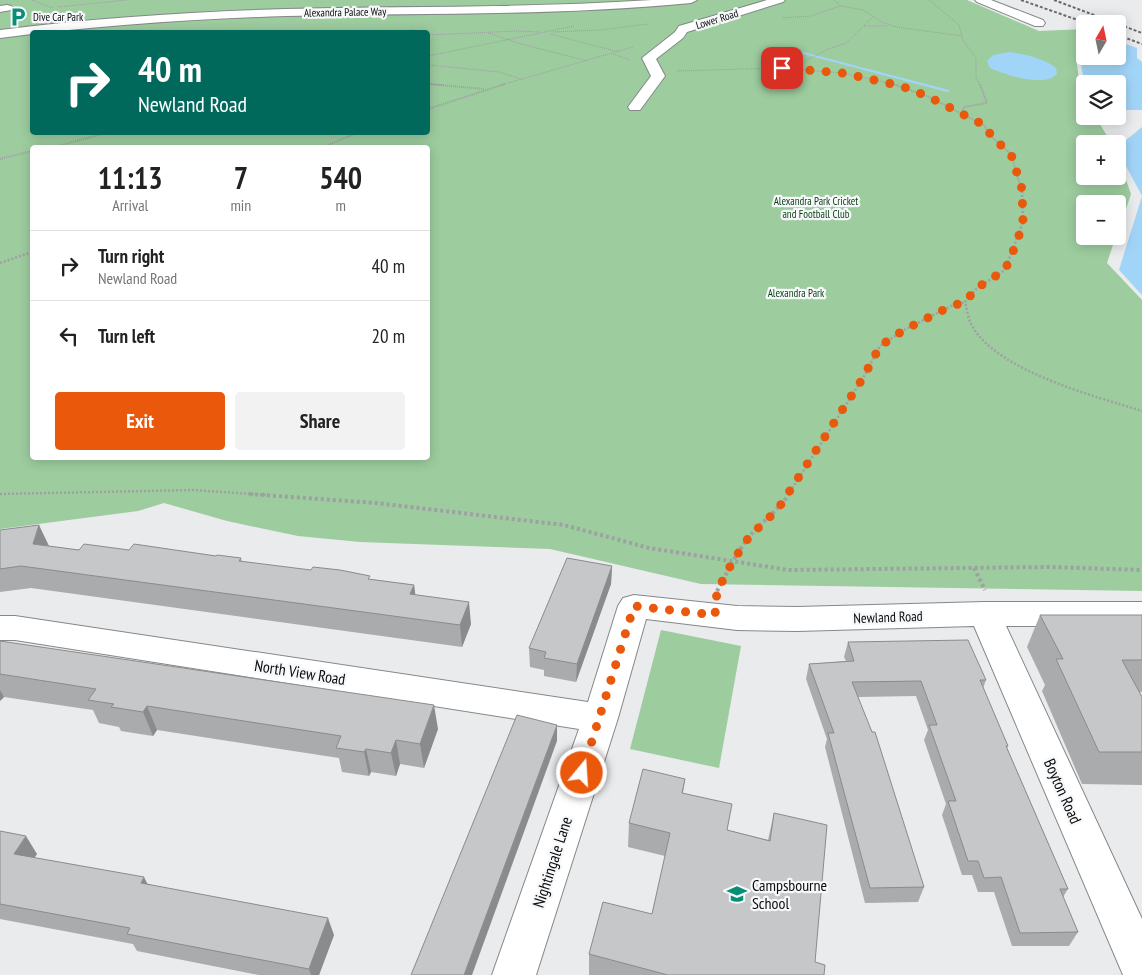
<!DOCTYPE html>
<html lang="en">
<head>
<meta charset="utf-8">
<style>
	body { margin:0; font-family:"PT Sans Narrow",sans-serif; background:#f2f2f2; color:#222; height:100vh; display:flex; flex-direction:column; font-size:19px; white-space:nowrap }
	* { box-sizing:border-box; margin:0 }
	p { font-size:16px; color:#767676 }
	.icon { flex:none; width:28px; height:28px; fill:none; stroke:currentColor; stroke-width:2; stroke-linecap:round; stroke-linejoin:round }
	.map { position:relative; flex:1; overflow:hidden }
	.panel { position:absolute; left:30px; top:145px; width:400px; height:315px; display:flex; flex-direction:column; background:#fff; border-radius:5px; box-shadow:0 2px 12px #0003 }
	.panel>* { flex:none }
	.banner { position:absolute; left:30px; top:30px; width:400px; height:105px; border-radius:5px; box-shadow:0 2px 12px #0003; background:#00695c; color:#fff; overflow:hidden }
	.needle { width:32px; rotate:9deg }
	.controls { position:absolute; left:1076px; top:15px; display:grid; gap:10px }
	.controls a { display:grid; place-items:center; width:50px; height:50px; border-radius:5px; background:#fff; box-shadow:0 2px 12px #0003; font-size:25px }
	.pin { position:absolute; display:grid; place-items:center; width:42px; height:42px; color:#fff; margin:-21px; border-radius:10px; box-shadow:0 2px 8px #0006 }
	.me { position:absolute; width:55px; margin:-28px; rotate:18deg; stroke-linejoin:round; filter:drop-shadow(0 0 4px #0008) }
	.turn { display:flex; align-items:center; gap:18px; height:105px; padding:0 25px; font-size:22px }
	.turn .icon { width:65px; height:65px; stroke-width:2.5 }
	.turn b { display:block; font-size:35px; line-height:42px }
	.eta { display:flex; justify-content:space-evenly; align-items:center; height:85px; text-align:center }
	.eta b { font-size:30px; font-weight:700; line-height:35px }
	.action { display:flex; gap:10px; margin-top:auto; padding:10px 25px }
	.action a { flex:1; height:58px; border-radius:5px; background:#ea580c; color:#fff; font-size:20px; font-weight:700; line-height:58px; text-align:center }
	.action a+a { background:#f2f2f2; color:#222 }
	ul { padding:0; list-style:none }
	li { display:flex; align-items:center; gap:15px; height:70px; padding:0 25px; border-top:1px solid #e0e0e0 }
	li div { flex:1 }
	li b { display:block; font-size:19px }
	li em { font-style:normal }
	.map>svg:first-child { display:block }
	.green { fill:#9dcc9f; fill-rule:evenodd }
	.water { fill:#a1d5f8 }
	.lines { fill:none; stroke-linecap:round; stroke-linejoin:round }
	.stream { fill:#a1d5f8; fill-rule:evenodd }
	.minor-casing { stroke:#858789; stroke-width:2 }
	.path-far3 { stroke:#9ea0a1; stroke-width:1; stroke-dasharray:1 1; stroke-linecap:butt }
	.path-far2 { stroke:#9ea0a1; stroke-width:2; stroke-dasharray:1 1; stroke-linecap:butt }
	.path-far1 { stroke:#9ea0a1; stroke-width:2.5; stroke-dasharray:2 2; stroke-linecap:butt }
	.path { stroke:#9ea0a1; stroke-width:4; stroke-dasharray:3 3; stroke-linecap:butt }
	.minor { fill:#fff; fill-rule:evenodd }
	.rail { stroke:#67696a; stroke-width:2; stroke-dasharray:3 2; stroke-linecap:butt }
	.wall { fill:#a9abad }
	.shaded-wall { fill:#8a8b8d }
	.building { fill:#c5c7c9; stroke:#8a8b8d }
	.route { stroke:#ea580c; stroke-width:9; stroke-dasharray:0 16.2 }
	.labels { text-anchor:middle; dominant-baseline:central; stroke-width:4.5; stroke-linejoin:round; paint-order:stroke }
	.far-street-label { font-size:11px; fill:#0a0b0c; stroke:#f6f8fa }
	.far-poi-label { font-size:11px; fill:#0a0b0c; stroke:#f6f8fa; text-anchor:start }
	.far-park-label { font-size:11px; fill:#083f12; stroke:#f6f8fa }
	.street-label { font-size:14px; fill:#0a0b0c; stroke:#f6f8fa }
	.near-street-label { font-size:16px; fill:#0a0b0c; stroke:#f6f8fa }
	.near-poi-label { font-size:16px; fill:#0a0b0c; stroke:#f6f8fa; text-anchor:start }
</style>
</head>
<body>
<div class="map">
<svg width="1142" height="975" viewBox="0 0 1142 975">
	<rect width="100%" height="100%" fill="#e9ebed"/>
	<!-- green -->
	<g class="green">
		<path d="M0,0H967L1039,31L1085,29V55L1076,58L1079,79L1085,91V116H1095L1112,144H1085V176H1118V157L1131,194L1118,233V204H1085V236H1116L1107,263L1142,300V591L701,584L550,549L360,542L298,536L227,521L164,503L138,511L0,529ZM32,32H428V132H32ZM32,148H428V458H32Z"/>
		<polygon points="661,630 741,646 719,768 630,749"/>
	</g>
	<!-- water -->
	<g class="water">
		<polygon points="1123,43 1137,48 1137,58 1142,62 1142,110 1118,110 1118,84 1086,84 1082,71 1080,56 1118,56 1118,45"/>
		<path d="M1010,52C1027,55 1043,58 1056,68L1057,74C1044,88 1006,75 990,68L987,61L993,55Z"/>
		<polygon points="1142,127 1142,295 1119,270 1142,196 1126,166 1120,149 1125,141"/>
	</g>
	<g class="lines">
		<!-- stream -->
		<polygon class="stream" points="788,48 949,90 950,91 947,92 788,50"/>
		<defs>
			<g id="minor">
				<path d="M652,0H697L691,3C556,16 421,13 286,16C190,19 94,26 0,38V30C95,18 190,12 286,9C408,6 530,8 652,0Z"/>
				<polygon points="767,0 785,0 783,2 687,32 683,38 656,59 665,76 640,110 630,110 628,107 651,76 642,58 675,32 679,26"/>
				<polygon points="975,0 991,0 1043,20 1045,23 1043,26 1035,26 977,2"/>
				<polygon points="7,5 11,6 13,8 11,10 0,12 0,6"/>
				<polygon points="634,595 737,606 797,607 985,602 1142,602 1142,626 1006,626 1142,919 1142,975 1123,975 974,626 797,631 737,630 646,619 618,718 536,975 492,975 579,729 15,640 0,640 0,616 15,616 588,702 618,606 623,598"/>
			</g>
		</defs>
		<!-- minor casing -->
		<use href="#minor" class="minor-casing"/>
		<!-- path-far3 -->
		<g class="path-far3">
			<polyline points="32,0 53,8"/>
			<polyline points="834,0 841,6 863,10 882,22 896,27 962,36"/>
			<polyline points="929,0 959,25 963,40 976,58 976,78 980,85"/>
			<polyline points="58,7 127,0"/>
			<polyline points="783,18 811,16 840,6"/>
			<polyline points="864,26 887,26"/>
			<polyline points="406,32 414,29"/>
			<polyline points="553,32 600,30 648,24"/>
			<polyline points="488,33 521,44 588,61"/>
			<polyline points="550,34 619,52"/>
			<polyline points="428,35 518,31 539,32"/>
			<polyline points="613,54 630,60"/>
			<polyline points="428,56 574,26"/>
			<polyline points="428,65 499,72 521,79"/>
			<polyline points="800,69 802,63 826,50 846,43 874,16"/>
			<polyline points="677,71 782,68 842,73 898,85"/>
			<polyline points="428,84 443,85"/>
			<polyline points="501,85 633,47"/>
		</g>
		<!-- path-far2 -->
		<g class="path-far2">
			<polyline points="429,84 484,89"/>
			<polyline points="892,84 927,96 984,125 993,138 1011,154 1022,192"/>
			<polyline points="428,109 505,84"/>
			<polyline points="962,113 964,107 987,103 980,84"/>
			<polyline points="50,148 110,132"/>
			<polyline points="321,148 359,132"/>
			<polyline points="0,159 32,151"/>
		</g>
		<!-- path-far1 -->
		<g class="path-far1">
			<path d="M1022,191L1023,222L1005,270L977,288L965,302C967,309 968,318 971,324C995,371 1095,396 1142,411"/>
			<polyline points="0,263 32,252"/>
			<polyline points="0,494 193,490 267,495"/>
			<polyline points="788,495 863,378 880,346 904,330 951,306 965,302"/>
		</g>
		<!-- path -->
		<g class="path">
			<polyline points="249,494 376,503 564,525 649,548 788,570 1051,567 1142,570"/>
			<polyline points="974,568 985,590"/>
			<path d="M717,591C727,573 736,553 749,537C762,521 777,512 789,494"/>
		</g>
		<!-- minor -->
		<use href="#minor" class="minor"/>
		<!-- rail -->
		<g class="rail">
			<polyline points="1021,0 1089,24"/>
			<polyline points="1054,0 1142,33"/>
			<polyline points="1118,35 1142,44"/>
		</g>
	</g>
	<!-- wall -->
	<g class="wall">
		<polygon points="0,530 48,546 79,550 129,550 241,558 242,562 414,585 415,595 471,624 462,647 31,588 0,592"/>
		<polygon points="612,566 611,584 576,682 544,676 544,670 530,667 529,648"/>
		<polygon points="1040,615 1142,615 1142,692 1140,692 1142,697 1142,785 1082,784 1042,691 1045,685 1027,647"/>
		<polygon points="0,641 438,729 424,768 400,764 396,776 371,772 369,776 342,772 339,758 157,730 153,736 121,731 119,727 99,723 93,710 4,697 0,701"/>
		<polygon points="848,642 986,680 983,688 1008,746 1007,748 1068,889 1063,897 1078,932 1069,946 1012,946 994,892 978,892 972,875 962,875 942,815 946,804 924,740 928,730 916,696 858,697 924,887 918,902 865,903 825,747 827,739 806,679 809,664 846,661 844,657"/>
		<polygon points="685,779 683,793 727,830 768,840 774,813 815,962 824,975 589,975 589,954 652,914 665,856 628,847 629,823"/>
		<polygon points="0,831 37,854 34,858 148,884 334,935 319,975 259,975 137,951 133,944 0,919"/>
	</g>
	<!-- shaded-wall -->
	<g class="shaded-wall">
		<polygon points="39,525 49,546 33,544"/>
		<polygon points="612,566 611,584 576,682 577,664"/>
		<polygon points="414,585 417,606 410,594"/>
		<polygon points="469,602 471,624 462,647 460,625"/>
		<polygon points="0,690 4,697 0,701"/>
		<polygon points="434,705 438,729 424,768 420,744"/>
		<polygon points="147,706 157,730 153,736 143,712"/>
		<polygon points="557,725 557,741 472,975 464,975"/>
		<polygon points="396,740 400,764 396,776 391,753"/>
		<polygon points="366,749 371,772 369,776 364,752"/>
		<polygon points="26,836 37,854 25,872 14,854"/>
		<polygon points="144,877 153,895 141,883"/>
		<polygon points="328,918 334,935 319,975 311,975 309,969"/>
	</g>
	<!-- building -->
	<g class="building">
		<polygon points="39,525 33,544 79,550 84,544 129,550 134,544 216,556 217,555 241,558 239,561 311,570 313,567 340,570 370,576 368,579 414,585 410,594 469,602 460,625 21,566 0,569 0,530"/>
		<polygon points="567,558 612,566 577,664 544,658 546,652 529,648"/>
		<polygon points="1040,615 1142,615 1142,660 1122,660 1142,697 1142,752 1099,752 1056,659 1063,659"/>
		<polygon points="968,640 986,680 980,680 1008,746 1006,746 1068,889 1060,889 1078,932 1020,933 1001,877 984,878 978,861 968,861 948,801 956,801 929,725 937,725 921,681 852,682 872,732 875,732 924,887 870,888 828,733 834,733 809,664 854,661 848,642"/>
		<polygon points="0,641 434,705 420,744 396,740 391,753 366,749 364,752 336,748 341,736 147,706 143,712 111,707 114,704 88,700 96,689 0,674"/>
		<polygon points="517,715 557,725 464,975 411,975"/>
		<polygon points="643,769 685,779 682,793 732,804 727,830 770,841 774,813 827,825 815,962 825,965 824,975 668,975 589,954 603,902 652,914 670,833 629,823"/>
		<polygon points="0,831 26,836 14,854 144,877 141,883 328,918 309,969 127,934 130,928 0,904"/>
	</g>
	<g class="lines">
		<!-- route -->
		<polyline class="route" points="582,773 634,606 715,615 717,591 733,561 749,537 778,509 863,378 880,346 904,330 951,306 965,302 977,288 1005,270 1017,242 1023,222 1022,189 1011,154 993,138 984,125 927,96 901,86 842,73 782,68"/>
	</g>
	<!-- icons -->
	<defs>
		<symbol id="parking-bare" viewBox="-9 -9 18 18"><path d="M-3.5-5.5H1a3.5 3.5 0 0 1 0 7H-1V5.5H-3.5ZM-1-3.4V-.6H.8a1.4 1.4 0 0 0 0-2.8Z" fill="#088e76" stroke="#f6f8fa" stroke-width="2.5" paint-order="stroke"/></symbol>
		<symbol id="school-bare" viewBox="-9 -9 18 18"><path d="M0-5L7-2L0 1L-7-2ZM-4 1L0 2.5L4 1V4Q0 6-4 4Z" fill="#088e76" stroke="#f6f8fa" stroke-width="2.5" paint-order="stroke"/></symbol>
	</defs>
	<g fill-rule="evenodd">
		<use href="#parking-bare" x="4" y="3" width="28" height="28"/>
		<use href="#school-bare" x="723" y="880" width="28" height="28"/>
	</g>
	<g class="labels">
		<!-- far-street labels -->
		<g class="far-street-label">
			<text transform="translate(345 12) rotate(-1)">Alexandra Palace Way</text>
			<text transform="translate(717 19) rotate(-17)">Lower Road</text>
		</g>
		<!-- far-poi labels -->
		<g class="far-poi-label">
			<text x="33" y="17">Dive Car Park</text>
		</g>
		<!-- far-park labels -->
		<g class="far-park-label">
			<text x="816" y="201">Alexandra Park Cricket<tspan x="816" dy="13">and Football Club</tspan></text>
			<text x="796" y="293">Alexandra Park</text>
		</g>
		<!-- street labels -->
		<g class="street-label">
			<text transform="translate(888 617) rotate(-2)">Newland Road</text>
		</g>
		<!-- near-street labels -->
		<g class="near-street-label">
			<text transform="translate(300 672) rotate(9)">North View Road</text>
			<text transform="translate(1063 791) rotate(66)">Boyton Road</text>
			<text transform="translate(552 862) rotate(-72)">Nightingale Lane</text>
		</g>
		<!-- near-poi labels -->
		<g class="near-poi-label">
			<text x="752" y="885">Campsbourne<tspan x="752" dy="18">School</tspan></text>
		</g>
	</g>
</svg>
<div class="controls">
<a><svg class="needle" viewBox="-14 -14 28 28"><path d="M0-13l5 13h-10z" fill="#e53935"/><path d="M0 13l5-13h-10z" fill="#767676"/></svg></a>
<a><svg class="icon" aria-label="layers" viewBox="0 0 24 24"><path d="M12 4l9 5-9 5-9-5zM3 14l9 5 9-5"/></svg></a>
<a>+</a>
<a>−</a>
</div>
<div class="pin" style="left:782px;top:68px;background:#d93025"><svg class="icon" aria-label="arrive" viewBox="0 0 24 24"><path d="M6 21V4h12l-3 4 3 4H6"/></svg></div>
<svg class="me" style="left:582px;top:773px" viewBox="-20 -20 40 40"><circle r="17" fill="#ea580c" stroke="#fff" stroke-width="3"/><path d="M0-11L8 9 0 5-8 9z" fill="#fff"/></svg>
<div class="banner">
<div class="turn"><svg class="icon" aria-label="right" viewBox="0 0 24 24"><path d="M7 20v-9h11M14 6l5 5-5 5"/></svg><div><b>40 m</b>Newland Road</div></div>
</div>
<section class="panel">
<div class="eta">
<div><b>11:13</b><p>Arrival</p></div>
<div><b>7</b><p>min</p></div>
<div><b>540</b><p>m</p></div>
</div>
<ul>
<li><svg class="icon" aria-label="right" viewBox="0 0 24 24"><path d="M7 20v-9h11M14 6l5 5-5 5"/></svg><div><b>Turn right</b><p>Newland Road</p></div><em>40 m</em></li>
<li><svg class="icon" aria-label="left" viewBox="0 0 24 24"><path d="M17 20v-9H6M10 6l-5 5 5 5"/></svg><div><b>Turn left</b></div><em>20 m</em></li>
</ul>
<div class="action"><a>Exit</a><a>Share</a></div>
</section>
</div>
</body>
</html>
